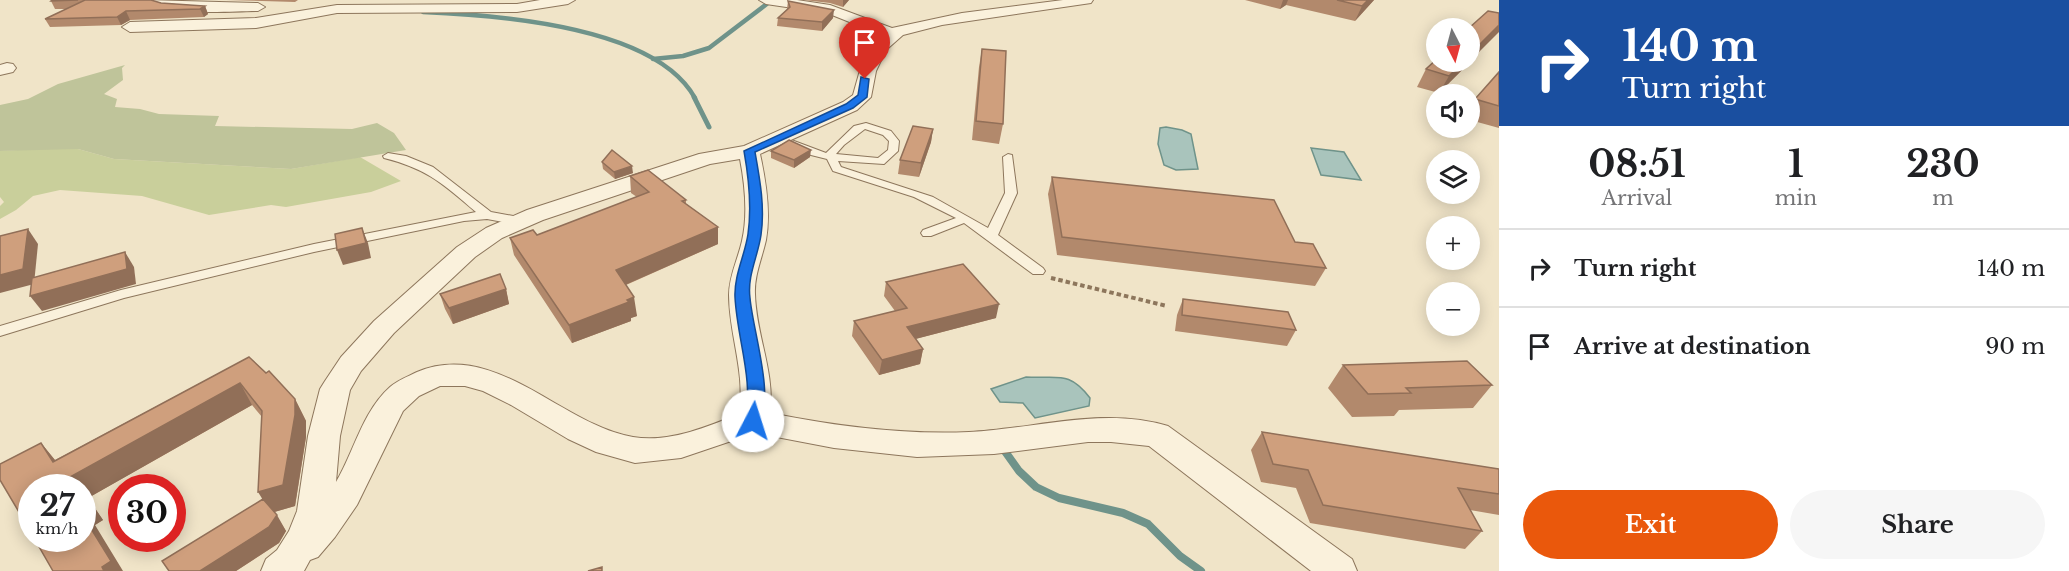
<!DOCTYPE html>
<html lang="en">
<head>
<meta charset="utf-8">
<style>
	body { margin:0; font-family:"Libre Baskerville",serif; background:#f6f6f6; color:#202124; height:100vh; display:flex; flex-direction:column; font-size:22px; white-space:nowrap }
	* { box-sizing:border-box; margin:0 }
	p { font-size:20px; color:#757577 }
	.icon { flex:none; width:33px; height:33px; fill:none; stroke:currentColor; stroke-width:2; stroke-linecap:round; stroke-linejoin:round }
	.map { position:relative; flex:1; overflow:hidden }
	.details { display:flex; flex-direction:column; background:#fff; width:570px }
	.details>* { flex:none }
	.banner { background:#1a4fa0; color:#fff; overflow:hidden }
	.needle { width:39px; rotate:174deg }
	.controls { position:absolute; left:1426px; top:18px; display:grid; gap:12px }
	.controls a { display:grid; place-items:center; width:54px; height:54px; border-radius:50%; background:#fff; box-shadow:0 3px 15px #0003; font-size:30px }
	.speed { position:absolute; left:18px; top:474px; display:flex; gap:12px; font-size:30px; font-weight:700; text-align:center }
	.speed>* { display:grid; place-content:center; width:78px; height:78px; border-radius:50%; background:#fff; box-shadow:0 3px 15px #0003; line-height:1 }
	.speed small { font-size:15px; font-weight:400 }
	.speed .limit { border:9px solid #d22; background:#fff; color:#111 }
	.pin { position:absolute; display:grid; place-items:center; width:51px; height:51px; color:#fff; margin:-62px -26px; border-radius:50% 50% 50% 0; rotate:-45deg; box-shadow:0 0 6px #0007 }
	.pin .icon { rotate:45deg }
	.me { position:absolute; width:66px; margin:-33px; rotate:5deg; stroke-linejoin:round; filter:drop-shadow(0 0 4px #0008) }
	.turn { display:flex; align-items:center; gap:21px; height:126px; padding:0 24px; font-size:27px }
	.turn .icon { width:78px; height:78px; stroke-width:2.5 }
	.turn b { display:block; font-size:42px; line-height:51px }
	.eta { display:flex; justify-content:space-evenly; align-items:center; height:102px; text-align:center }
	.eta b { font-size:36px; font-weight:700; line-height:42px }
	.cta { display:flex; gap:12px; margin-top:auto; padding:12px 24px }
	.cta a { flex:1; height:69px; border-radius:36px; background:#ea580c; color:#fff; font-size:24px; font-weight:700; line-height:69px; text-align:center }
	.cta a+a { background:#f6f6f6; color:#202124 }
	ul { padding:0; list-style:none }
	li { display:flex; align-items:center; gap:18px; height:78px; padding:0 24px; border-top:2px solid #e0e0e0 }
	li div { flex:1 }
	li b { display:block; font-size:22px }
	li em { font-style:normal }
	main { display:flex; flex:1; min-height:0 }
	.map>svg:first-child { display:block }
	.green { fill:#c9cf9b }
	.cemetery { fill:#bfc49a }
	.water { fill:#a9c4bc; stroke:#6f938a; stroke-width:1.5 }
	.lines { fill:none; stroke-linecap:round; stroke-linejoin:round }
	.stream-far2 { stroke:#6f938a; stroke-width:4.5 }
	.stream-far1 { stroke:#6f938a; stroke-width:5 }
	.stream { stroke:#6f938a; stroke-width:8 }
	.service-casing { stroke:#8d765c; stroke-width:2 }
	.minor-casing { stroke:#8d765c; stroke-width:2 }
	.path { stroke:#8d765c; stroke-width:4; stroke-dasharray:4.5 3; stroke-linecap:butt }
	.service { fill:#faf1dc; fill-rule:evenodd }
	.minor { fill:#faf1dc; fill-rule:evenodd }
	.wall { fill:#b2896c }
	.shaded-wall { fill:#916f58 }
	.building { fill:#cf9f7d; stroke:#916f58; stroke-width:1.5 }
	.route { fill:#1a73e8; stroke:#114b97; stroke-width:1.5 }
</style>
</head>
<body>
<main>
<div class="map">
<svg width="1499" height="571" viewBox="0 0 1499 571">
	<rect width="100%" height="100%" fill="#f0e4c8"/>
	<!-- green -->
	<polygon class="green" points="34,149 78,149 114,159 291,169 360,157 401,181 371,192 286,207 271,205 209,215 142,196 60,190 33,196 16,210 0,219 0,206 4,202 0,197 0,151"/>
	<!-- cemetery -->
	<polygon class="cemetery" points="125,65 122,68 123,80 104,94 117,99 115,107 140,109 159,114 219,116 215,126 352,129 377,123 394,133 406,150 291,169 114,159 78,149 0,151 0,105 28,99 58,84"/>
	<!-- water -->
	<g class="water">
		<polygon points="1166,127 1182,130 1191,134 1198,169 1176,170 1164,165 1158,144 1160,128"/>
		<polygon points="1311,148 1344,152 1361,180 1321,175"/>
		<path d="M1026,377C1058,379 1069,370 1090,398L1089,406L1035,418L1023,403L1000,402L991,389Z"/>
	</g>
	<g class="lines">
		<!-- stream-far2 -->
		<g class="stream-far2">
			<path d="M423,12C498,15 655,26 695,98"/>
			<polyline points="653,59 683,56 709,48 768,3"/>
		</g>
		<!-- stream-far1 -->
		<polyline class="stream-far1" points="694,97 709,127"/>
		<!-- stream -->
		<polyline class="stream" points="1004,450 1019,471 1036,487 1059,498 1123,513 1148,524 1180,556 1201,571"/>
		<defs>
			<g id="service">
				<path d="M866,123L891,131L899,141L898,151L884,164L838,161L841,167L933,197L988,228L1005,193L1003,157L1008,154L1012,155L1017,193L998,235L1043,268L1045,271L1043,274H1033L964,223L931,236H923L921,233L923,230L956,218L914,197L833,171L827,159L811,155L789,144L794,141L826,153L854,126ZM865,129L883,135L889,141L888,150L878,158L836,154L844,145Z"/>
				<path d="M388,153L406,156L433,167L491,212L524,218L526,221L520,225L487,219L464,221L314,252L124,298L0,336V326L121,290L314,244L476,212C443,184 428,169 384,158L383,156Z"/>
			</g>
			<g id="minor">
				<path d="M145,0L258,3L265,7L258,11C234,11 160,17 145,0Z"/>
				<polygon points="540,0 575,0 568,4 517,12 337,13 256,28 130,32 122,27 130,22 256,18 337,5 517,4"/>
				<path d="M759,0H797L830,5L892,28L962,13L1063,0H1093L1091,3L942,25L903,35L886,50L876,71L871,97L857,110L760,154C766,181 771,212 766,240C762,258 754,276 755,294C756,335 775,372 770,413C835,426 902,435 969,432C1035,429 1103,406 1168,426L1352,559L1357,571H1311L1149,446L1111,442H1088L994,454L917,457L834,448L755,433L681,458L635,463L596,452L568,439L511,405L483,391L465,386H440L419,396L403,411L357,505L335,537L318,557L310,560L304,571H261L266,559L277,550L289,531L297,511L308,436L320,389L325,381L341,357L374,321L457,247L486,228L527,210L699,154L744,146L843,102L853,95L862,63L882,35L827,13L766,4ZM740,159C745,185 748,215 742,241C738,259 729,276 729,295C729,335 746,373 739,414C707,427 669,443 633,437C561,425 496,339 417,372C407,377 398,380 390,387C362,412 354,452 336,482L340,436L350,390L361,371L394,333L475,257L502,238L543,220L710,164Z"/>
				<polygon points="7,63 13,64 16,68 13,72 0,75 0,65"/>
			</g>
		</defs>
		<!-- service casing -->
		<use href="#service" class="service-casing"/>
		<!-- minor casing -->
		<use href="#minor" class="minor-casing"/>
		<!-- path -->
		<polyline class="path" points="1051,278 1167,306"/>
		<!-- service -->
		<use href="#service" class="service"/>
		<!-- minor -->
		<use href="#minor" class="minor"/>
	</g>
	<!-- wall -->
	<g class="wall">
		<polygon points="52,0 151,0 161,3 205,6 208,14 204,17 130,20 121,25 50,27 45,19 66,9 55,9 51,1"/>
		<polygon points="226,0 298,0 295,2"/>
		<polygon points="804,0 849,0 843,7 830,3"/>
		<polygon points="1245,0 1374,0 1355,21 1286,5 1280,9"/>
		<polygon points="788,1 833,18 822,31 777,26 778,18 787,9"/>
		<polygon points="982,49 1003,124 999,144 972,140 979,67"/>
		<polygon points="1470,62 1439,93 1417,87 1426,69"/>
		<polygon points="1499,72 1499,128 1470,120 1470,108 1475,99"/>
		<polygon points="933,129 931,142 919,177 898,174 900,160"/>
		<polygon points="771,151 810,157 794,168 771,158"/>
		<polygon points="602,162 633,173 615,179 603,169"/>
		<polygon points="630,176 686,200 686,204 718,227 718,244 626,285 637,316 631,318 631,321 572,343 514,255 510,238 537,235 637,197 631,193"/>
		<polygon points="1052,177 1295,242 1326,268 1315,286 1057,255 1048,194"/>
		<polygon points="886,282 996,318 915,339 923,349 920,364 879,375 852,336 854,321 895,311 884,296"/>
		<polygon points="506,289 509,304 453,324 445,309 440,294"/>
		<polygon points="1183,299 1296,330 1287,346 1175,331 1177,315"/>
		<polygon points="249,357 295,399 306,421 306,437 295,506 274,512 286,531 279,543 236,571 169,571 262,499 262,417 252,405 88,498 103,520 95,525 32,488 41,443 55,460"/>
		<polygon points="1343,365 1492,385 1473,408 1399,410 1394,416 1352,417 1328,388"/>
		<polygon points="1262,432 1499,469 1499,515 1470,510 1482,531 1465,549 1310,523 1296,488 1261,482 1251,450"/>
	</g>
	<!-- shaded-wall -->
	<g class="shaded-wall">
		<polygon points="843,0 849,0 843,7"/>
		<polygon points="1283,0 1288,0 1286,5 1280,9"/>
		<polygon points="1368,0 1374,0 1355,21 1362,6"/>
		<polygon points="205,6 208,14 204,17 200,9"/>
		<polygon points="834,10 833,18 822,31 822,22"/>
		<polygon points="126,11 130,20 121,25 117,17"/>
		<polygon points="1499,25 1499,32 1470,61 1470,54"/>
		<polygon points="1463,62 1470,62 1439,93 1449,76"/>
		<polygon points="933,129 931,142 919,177 921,163"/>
		<polygon points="811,150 810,157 794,168 794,160"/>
		<polygon points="632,166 633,173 615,179 614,172"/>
		<polygon points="718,227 718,244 618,288 616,270"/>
		<polygon points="362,228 368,243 371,258 343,265 337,250"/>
		<polygon points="28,229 38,244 34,284 0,293 0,275"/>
		<polygon points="125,252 134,267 136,284 42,311 30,296"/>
		<polygon points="506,289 509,304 453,324 449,308"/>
		<polygon points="634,297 637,316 631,318 631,321 572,343 569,325"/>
		<polygon points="999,304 996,318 904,342 907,327"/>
		<polygon points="923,349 920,364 879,375 882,360"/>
		<polygon points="240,383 252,405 88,498 103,520 95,525 123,571 104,571 102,567 82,514 82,488 77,488 70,477"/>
		<polygon points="295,399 306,421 306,437 295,506 271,513 258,492"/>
		<polygon points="41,443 59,465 53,462"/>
		<polygon points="277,515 286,531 279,543 236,571 200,571"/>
	</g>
	<!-- building -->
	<g class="building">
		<polygon points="52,0 78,0 51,1"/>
		<polygon points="85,0 151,0 161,3 205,6 200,9 126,11 117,17 45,19"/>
		<polygon points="1337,0 1368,0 1362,6"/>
		<polygon points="788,1 834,10 822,22 778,18 790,7"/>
		<polygon points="1488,11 1499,13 1499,25 1470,54 1469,28"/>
		<polygon points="982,49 1006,51 1003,124 976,121"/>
		<polygon points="1437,59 1437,62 1463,62 1449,76 1426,69"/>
		<polygon points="1499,72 1499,106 1475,99"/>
		<polygon points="913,126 933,129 921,163 900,160"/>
		<polygon points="789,140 811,150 794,160 771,151"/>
		<polygon points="612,150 632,166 614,172 602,162"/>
		<polygon points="648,170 686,200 682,201 718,227 616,270 634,297 627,300 629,302 569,325 510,238 533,230 537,235 649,192 630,176"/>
		<polygon points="1052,177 1274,200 1295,242 1313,244 1326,268 1062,237"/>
		<polygon points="362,228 366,243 337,250 335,234"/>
		<polygon points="28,229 23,269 0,275 0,236"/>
		<polygon points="125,252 127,269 30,296 32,278"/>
		<polygon points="963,264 999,304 907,327 923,349 882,360 854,321 907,308 886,282"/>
		<polygon points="500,274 506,289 449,308 440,294"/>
		<polygon points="1183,299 1288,312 1296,330 1182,315"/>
		<polygon points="249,357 266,373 269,371 295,399 295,415 283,485 258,492 262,411 240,383 70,477 77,488 32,488 32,534 0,480 0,464 41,443 53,462"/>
		<polygon points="1467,361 1492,385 1406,388 1411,393 1368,394 1343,365"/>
		<polygon points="1262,432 1499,469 1499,494 1458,488 1482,531 1323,505 1308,470 1273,464"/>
		<polygon points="263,499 277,515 269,527 200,571 169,571 162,561"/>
		<polygon points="82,514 111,561 102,567 104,571 53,571 34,538 82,538"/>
		<polygon points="602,567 602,571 588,571"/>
	</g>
	<!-- route -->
	<path class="route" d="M861,77L869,79L867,97L853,108L755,152C760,180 765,207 761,235C758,256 747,276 750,298C753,332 775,396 759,426L753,428L747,426L745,421C754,379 737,339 735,297C734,275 745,255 748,234C752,206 749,179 744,151L846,104L858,95Z"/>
</svg>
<div class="controls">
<a><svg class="needle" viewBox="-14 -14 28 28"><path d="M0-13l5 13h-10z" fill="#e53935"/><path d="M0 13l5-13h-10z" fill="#757577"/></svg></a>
<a><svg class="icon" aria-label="sound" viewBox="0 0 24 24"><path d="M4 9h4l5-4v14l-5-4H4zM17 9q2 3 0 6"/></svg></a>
<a><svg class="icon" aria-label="layers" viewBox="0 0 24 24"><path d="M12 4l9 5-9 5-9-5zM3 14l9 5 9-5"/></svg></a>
<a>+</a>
<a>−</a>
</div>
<div class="speed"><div>27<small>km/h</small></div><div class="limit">30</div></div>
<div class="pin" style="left:865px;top:79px;background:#d93025"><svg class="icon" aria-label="arrive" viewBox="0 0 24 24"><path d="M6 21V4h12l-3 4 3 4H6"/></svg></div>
<svg class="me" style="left:753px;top:421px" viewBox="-20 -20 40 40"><circle r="19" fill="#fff"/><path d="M0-13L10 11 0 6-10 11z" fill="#1a73e8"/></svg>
</div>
<section class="details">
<div class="banner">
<div class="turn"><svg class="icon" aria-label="right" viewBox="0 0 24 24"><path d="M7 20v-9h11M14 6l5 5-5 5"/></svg><div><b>140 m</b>Turn right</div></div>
</div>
<div class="eta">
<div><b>08:51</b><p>Arrival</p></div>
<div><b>1</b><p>min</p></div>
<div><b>230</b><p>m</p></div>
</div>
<ul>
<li><svg class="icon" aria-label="right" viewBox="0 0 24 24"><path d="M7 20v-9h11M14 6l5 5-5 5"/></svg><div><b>Turn right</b></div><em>140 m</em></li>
<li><svg class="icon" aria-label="arrive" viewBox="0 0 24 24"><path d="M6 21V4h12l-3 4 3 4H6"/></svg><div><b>Arrive at destination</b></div><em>90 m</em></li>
</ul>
<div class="cta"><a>Exit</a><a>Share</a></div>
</section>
</main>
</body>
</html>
